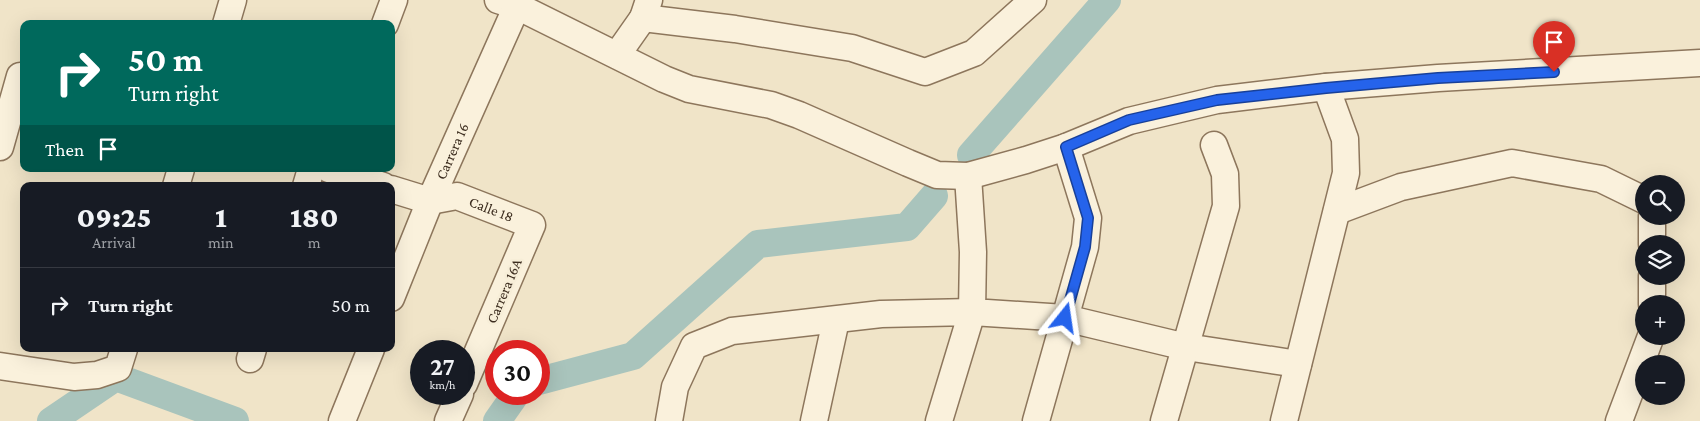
<!DOCTYPE html>
<html lang="en">
<head>
<meta charset="utf-8">
<style>
	body { margin:0; font-family:"Crimson Pro",serif; background:#242831; color:#f1f3f6; height:100vh; display:flex; flex-direction:column; font-size:19px; white-space:nowrap }
	* { box-sizing:border-box; margin:0 }
	p { font-size:16px; color:#9ea1a6 }
	.icon { flex:none; width:28px; height:28px; fill:none; stroke:currentColor; stroke-width:2; stroke-linecap:round; stroke-linejoin:round }
	.map { position:relative; flex:1; overflow:hidden }
	.details { position:absolute; left:20px; top:182px; width:375px; height:170px; display:flex; flex-direction:column; background:#171b24; border-radius:10px; box-shadow:0 5px 20px #0002 }
	.details>* { flex:none }
	.top-card { position:absolute; left:20px; top:20px; width:375px; height:152px; border-radius:10px; box-shadow:0 5px 20px #0002; background:#00695c; color:#fff; overflow:hidden }
	.tools { position:absolute; left:1635px; top:175px; display:grid; gap:10px }
	.tools a { display:grid; place-items:center; width:50px; height:50px; border-radius:50%; background:#171b24; box-shadow:0 5px 20px #0002; font-size:25px }
	.speed { position:absolute; left:410px; top:340px; display:flex; gap:10px; font-size:25px; font-weight:700; text-align:center }
	.speed>* { display:grid; place-content:center; width:65px; height:65px; border-radius:50%; background:#171b24; box-shadow:0 5px 20px #0002; line-height:1 }
	.speed small { font-size:12px; font-weight:400 }
	.speed .limit { border:8px solid #d22; background:#fff; color:#111 }
	.pin { position:absolute; display:grid; place-items:center; width:42px; height:42px; color:#fff; margin:-51px -21px; border-radius:50% 50% 50% 0; rotate:-45deg; box-shadow:0 0 5px #0007 }
	.pin .icon { rotate:45deg }
	.me { position:absolute; width:55px; margin:-28px; rotate:15deg; stroke-linejoin:round; filter:drop-shadow(0 0 4px #0008) }
	.turn { display:flex; align-items:center; gap:18px; height:105px; padding:0 25px; font-size:22px }
	.turn .icon { width:65px; height:65px; stroke-width:2.5 }
	.turn b { display:block; font-size:35px; line-height:42px }
	.then { display:flex; align-items:center; height:48px; padding:0 25px; background:#0003; gap:10px; font-size:19px }
	.eta { display:flex; justify-content:space-evenly; align-items:center; height:85px; text-align:center }
	.eta b { font-size:30px; font-weight:800; line-height:35px }
	ul { padding:0; list-style:none }
	li { display:flex; align-items:center; gap:15px; height:75px; padding:0 25px; border-top:1px solid #363941 }
	li div { flex:1 }
	li b { display:block; font-size:19px }
	li em { font-style:normal }
	.map>svg:first-child { display:block }
	.lines { fill:none; stroke-linecap:round; stroke-linejoin:round }
	.canal { stroke:#a9c4bc; stroke-width:28 }
	.minor-casing { stroke:#8d765c; stroke-width:29 }
	.minor { stroke:#faf1dc; stroke-width:26 }
	.route-casing { stroke:#184099; stroke-width:12 }
	.route { stroke:#2563eb; stroke-width:9 }
	.labels { text-anchor:middle; dominant-baseline:central; stroke-width:5; stroke-linejoin:round; paint-order:stroke }
	.street-label { font-size:15px; fill:#3d2e20; stroke:#f7eed8 }
</style>
</head>
<body>
<div class="map">
<svg width="1700" height="421" viewBox="0 0 1700 421">
	<rect width="100%" height="100%" fill="#f0e4c8"/>
	<g class="lines">
		<!-- canal -->
		<g class="canal">
			<polyline points="971,155 1107,0"/>
			<polyline points="539,381 633,356 758,244 907,227 934,196"/>
			<polyline points="51,421 116,377 235,421"/>
			<polyline points="497,421 516,394"/>
		</g>
		<defs>
			<g id="minor">
				<polyline points="498,0 517,6 664,79 689,89 771,105 799,115 908,163 937,175 968,176 1026,160 1066,147 1129,121 1217,100 1326,87 1438,78 1700,63"/>
				<polyline points="643,18 735,29 852,48 925,72 974,53 1033,0"/>
				<polyline points="226,24 233,0"/>
				<polyline points="385,24 394,0"/>
				<polyline points="617,55 643,18 649,0"/>
				<polyline points="0,147 20,76"/>
				<polyline points="329,169 383,186"/>
				<polyline points="968,176 973,252 972,312 1065,318 1186,347 1298,364"/>
				<polyline points="176,186 181,169"/>
				<polyline points="306,186 311,169"/>
				<path id="s1" d="M391,189L430,201L457,196L532,225L464,384"/>
				<polyline points="1337,211 1401,187 1512,163 1601,179 1644,200"/>
				<polyline points="1652,216 1652,244"/>
				<polyline points="1652,276 1652,304"/>
				<path id="s2" d="M391,298L430,201L517,6"/>
				<polyline points="250,359 253,349"/>
				<polyline points="0,366 74,377 97,375 118,368 124,349"/>
				<polyline points="342,421 371,349"/>
				<polyline points="448,421 460,394"/>
				<polyline points="669,421 675,387 694,346 732,331 881,314 972,312 939,421"/>
				<polyline points="814,421 836,320"/>
				<polyline points="1036,421 1085,247 1088,218 1066,147"/>
				<polyline points="1164,421 1226,206 1225,174 1214,145"/>
				<polyline points="1284,421 1346,173 1345,139 1326,87"/>
				<polyline points="1619,421 1651,336"/>
			</g>
		</defs>
		<!-- minor casing -->
		<use href="#minor" class="minor-casing"/>
		<!-- minor -->
		<use href="#minor" class="minor"/>
	</g>
	<g class="lines">
		<defs>
			<polyline id="route" points="1065,318 1085,247 1088,218 1066,147 1129,120 1217,100 1326,88 1438,78 1554,72"/>
		</defs>
		<!-- route casing -->
		<use href="#route" class="route-casing"/>
		<!-- route -->
		<use href="#route" class="route"/>
	</g>
	<g class="labels">
		<!-- street labels -->
		<g class="street-label">
			<text stroke="none"><textPath href="#s2" startOffset="159">Carrera 16</textPath></text>
			<text stroke="none"><textPath href="#s1" startOffset="105">Calle 18</textPath></text>
			<text transform="translate(504 291) rotate(-67)">Carrera 16A</text>
		</g>
	</g>
</svg>
<div class="tools">
<a><svg class="icon" aria-label="search" viewBox="0 0 24 24"><circle cx="10" cy="10" r="6"/><path d="M15 15l6 6"/></svg></a>
<a><svg class="icon" aria-label="layers" viewBox="0 0 24 24"><path d="M12 4l9 5-9 5-9-5zM3 14l9 5 9-5"/></svg></a>
<a>+</a>
<a>−</a>
</div>
<div class="speed"><div>27<small>km/h</small></div><div class="limit">30</div></div>
<div class="pin" style="left:1554px;top:72px;background:#d93025"><svg class="icon" aria-label="arrive" viewBox="0 0 24 24"><path d="M6 21V4h12l-3 4 3 4H6"/></svg></div>
<svg class="me" style="left:1065px;top:318px" viewBox="-20 -20 40 40"><path d="M0-17L14 15 0 8-14 15z" fill="#2563eb" stroke="#fff" stroke-width="4"/></svg>
<div class="top-card">
<div class="turn"><svg class="icon" aria-label="right" viewBox="0 0 24 24"><path d="M7 20v-9h11M14 6l5 5-5 5"/></svg><div><b>50 m</b>Turn right</div></div>
<div class="then">Then<svg class="icon" aria-label="arrive" viewBox="0 0 24 24"><path d="M6 21V4h12l-3 4 3 4H6"/></svg></div>
</div>
<section class="details">
<div class="eta">
<div><b>09:25</b><p>Arrival</p></div>
<div><b>1</b><p>min</p></div>
<div><b>180</b><p>m</p></div>
</div>
<ul>
<li><svg class="icon" aria-label="right" viewBox="0 0 24 24"><path d="M7 20v-9h11M14 6l5 5-5 5"/></svg><div><b>Turn right</b></div><em>50 m</em></li>
</ul>
</section>
</div>
</body>
</html>
